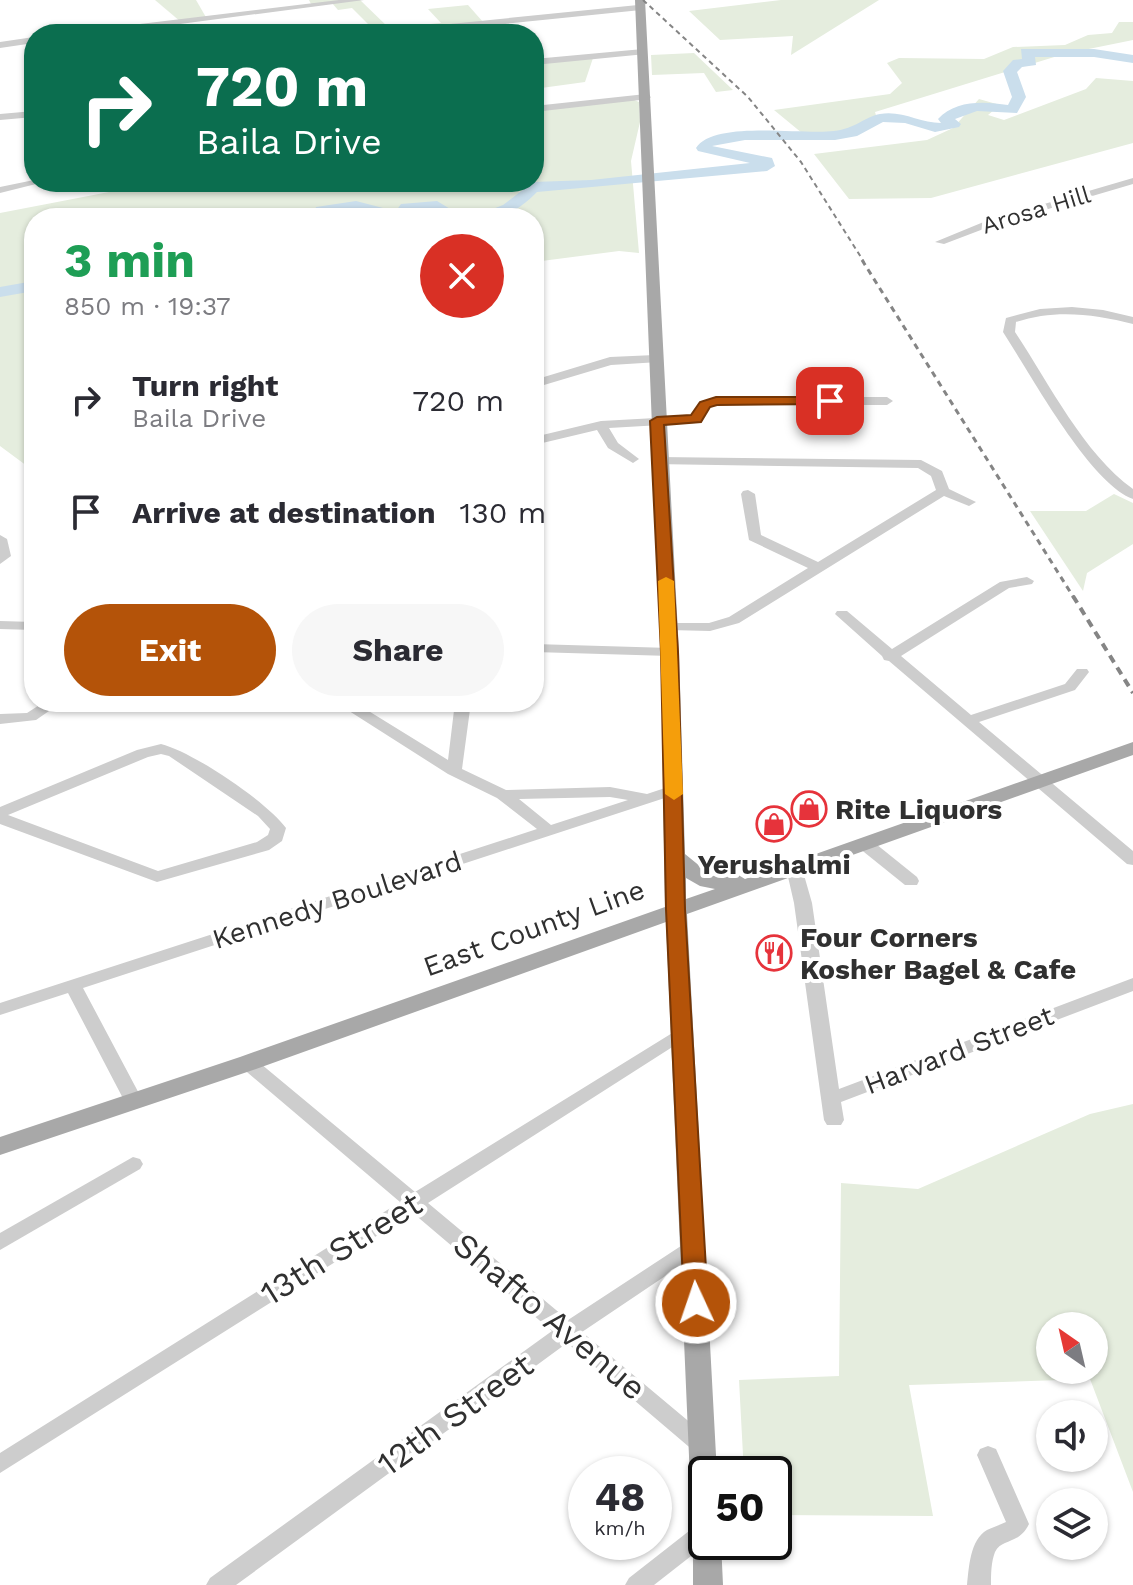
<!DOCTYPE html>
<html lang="en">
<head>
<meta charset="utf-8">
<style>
	body { margin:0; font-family:"Work Sans",sans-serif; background:#f7f7f7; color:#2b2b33; height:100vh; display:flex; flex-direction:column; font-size:30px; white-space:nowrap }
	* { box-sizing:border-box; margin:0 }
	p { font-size:26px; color:#7c7c81 }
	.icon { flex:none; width:44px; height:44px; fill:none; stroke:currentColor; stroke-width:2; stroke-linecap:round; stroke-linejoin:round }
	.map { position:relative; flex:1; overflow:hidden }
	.sheet { position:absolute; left:24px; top:208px; width:520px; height:504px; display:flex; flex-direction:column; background:#fff; border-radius:32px; box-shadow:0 2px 6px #0004 }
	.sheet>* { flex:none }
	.banner { position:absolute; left:24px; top:24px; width:520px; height:168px; border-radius:32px; box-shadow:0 2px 6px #0004; background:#0b6e4f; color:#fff; overflow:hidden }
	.needle { width:52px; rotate:326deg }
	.controls { position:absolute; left:1036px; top:1312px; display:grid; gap:16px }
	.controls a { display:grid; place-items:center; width:72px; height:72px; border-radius:50%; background:#fff; box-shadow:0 2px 6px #0004; font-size:40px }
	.speed { position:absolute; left:568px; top:1456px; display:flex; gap:16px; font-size:40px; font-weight:700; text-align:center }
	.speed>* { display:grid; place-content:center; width:104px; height:104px; border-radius:50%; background:#fff; box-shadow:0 2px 6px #0004; line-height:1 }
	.speed small { font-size:20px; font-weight:400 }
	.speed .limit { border:4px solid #111; border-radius:12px; background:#fff; color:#111 }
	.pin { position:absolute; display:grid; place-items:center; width:68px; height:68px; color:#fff; margin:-34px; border-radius:16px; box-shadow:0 4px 12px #0006 }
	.me { position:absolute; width:88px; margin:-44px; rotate:357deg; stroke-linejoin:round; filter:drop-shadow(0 0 6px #0008) }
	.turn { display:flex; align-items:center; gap:28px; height:168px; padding:0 40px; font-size:36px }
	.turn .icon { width:104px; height:104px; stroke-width:2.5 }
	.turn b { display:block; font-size:56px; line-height:68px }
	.round { display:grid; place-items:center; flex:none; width:84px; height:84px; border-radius:42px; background:#f7f7f7 }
	.overview { display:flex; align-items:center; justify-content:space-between; height:136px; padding:0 40px }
	h1 { font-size:48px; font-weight:700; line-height:60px; color:#1e9e55 }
	.cta { display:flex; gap:16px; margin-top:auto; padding:16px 40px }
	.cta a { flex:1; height:92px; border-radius:48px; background:#b45309; color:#fff; font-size:32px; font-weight:700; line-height:92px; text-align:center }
	.cta a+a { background:#f7f7f7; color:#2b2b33 }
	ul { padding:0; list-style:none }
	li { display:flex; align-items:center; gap:24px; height:112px; padding:0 40px }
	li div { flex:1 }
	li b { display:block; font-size:30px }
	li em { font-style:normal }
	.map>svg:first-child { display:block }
	.green { fill:#e5edde; fill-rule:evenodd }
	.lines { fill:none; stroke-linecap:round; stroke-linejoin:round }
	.river { fill:#cadeec; fill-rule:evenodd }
	.minor { fill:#cdcdcd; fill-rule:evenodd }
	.major { fill:#a8a8a8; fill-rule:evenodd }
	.rail-far2 { stroke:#858585; stroke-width:2; stroke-dasharray:5 4; stroke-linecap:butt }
	.rail-far1 { stroke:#858585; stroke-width:3; stroke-dasharray:6 5; stroke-linecap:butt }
	.rail { stroke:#858585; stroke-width:4; stroke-dasharray:8 6; stroke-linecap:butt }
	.route { fill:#b45309; stroke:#753606; stroke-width:2 }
	.slow { fill:#f59e0b }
	.labels { text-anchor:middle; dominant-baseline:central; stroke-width:8; stroke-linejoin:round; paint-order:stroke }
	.far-street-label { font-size:24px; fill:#303030; stroke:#fff }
	.poi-label { font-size:28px; font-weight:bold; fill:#303030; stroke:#fff; text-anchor:start }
	.street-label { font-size:28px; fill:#303030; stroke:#fff }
	.near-street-label { font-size:34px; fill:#303030; stroke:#fff }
</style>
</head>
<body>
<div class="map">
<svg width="1133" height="1585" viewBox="0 0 1133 1585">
	<rect width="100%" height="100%" fill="#fff"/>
	<!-- green -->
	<g class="green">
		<polygon points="155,0 196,0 207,19 181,22"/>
		<polygon points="309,0 360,0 389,28 441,23 428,9 468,5 483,22 434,28 438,34 360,34 355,28 370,26 352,8 338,10 332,3 312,6"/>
		<polygon points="781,0 879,0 791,55 793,36 720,40 689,11"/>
		<polygon points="1119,22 1133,22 1133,40 1064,54 875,112 878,122 830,139 808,138 774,110 890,94 902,83 887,63 899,58 984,59 1013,47 1065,45 1088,35 1112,33"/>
		<polygon points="694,53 733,90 716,92 704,73 652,75 651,55"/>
		<polygon points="594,55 585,82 534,89 534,61"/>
		<polygon points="1096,78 1133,81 1133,143 931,198 849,199 814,154 927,140 953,128 979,99 1000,105 988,115 1004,120 1086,89"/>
		<polygon points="634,100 639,102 640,122 631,161 639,253 619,251 534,262 534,218 34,218 34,464 27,466 0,446 0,213 161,182 534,182 534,110"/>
		<polygon points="1114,494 1133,503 1133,544 1087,573 1083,591 1030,511 1086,511"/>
		<path d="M1133,1104V1492L1090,1379L909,1385L933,1516L774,1515V1474H744L739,1380L839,1376L841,1183L918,1189L1090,1114ZM1050,1326H1094V1370H1050Z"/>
	</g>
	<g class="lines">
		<!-- river -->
		<g class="river">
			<path d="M1021,49H1094L1133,55V63L1094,57H1035L1036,65L1022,67L1017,72L1026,97L1017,113L977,111L955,119L961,124L959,127L935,132L905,123L883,122L857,136L835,140H745L712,146L772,158L775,166L767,171L537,192C514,215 502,218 470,218L503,205L533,182L591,180L750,163L698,151L696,148C714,120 801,135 834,131C855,129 866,116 880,114C902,110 920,123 941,123L938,119C955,100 984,101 1008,105L1012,97L1003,71L1013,60L1022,59Z"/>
			<polygon points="356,201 383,208 385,211 381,218 365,218 368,214 356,211 329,214 329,218 313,218 316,207"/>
			<path d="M437,201L465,218C444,218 433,211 412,212L407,218H391L401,204Z"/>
			<polygon points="34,281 34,291 0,297 0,287"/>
		</g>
		<!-- minor -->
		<g class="minor">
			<polygon points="339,0 364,0 104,34 78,34 82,31"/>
			<polygon points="638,5 641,6 641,10 406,34 376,34 380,31"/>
			<polygon points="34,37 34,43 0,48 0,42"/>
			<polygon points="643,49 646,50 646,54 534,65 534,59"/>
			<polygon points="646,94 651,97 649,99 534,112 534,106"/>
			<polygon points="34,111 34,117 0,120 0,114"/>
			<polygon points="1133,178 1133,184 994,225 944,244 935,242 986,221"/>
			<polygon points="34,180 34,182 44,182 0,193 0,187"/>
			<path d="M1072,307L1103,310L1133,317V324C1094,314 1055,309 1016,322L1015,332C1049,383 1083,453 1133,489V499C1090,484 1029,372 1003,332L1006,318L1040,309Z"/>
			<polygon points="655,355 661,359 659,362 611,365 534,388 534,380 610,357"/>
			<polygon points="716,397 887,397 893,401 887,405 717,405 710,408 700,422 696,423 609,428 618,443 639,459 633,463 608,448 597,430 534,445 534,437 601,421 692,416 701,402"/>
			<polygon points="659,457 921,460 942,471 949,489 976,502 969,506 944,496 739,623 710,631 669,630 664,629 662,626 664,623 709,623 729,617 808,568 749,540 741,494 743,491 748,490 755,494 761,535 818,562 936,490 931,476 918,468 654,464 654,458"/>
			<polygon points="0,535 7,539 11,556 0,564"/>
			<polygon points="1027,577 1034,581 1032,584 1009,588 901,656 971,715 1065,684 1077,669 1087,669 1089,672 1075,690 979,722 1133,851 1133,865 1127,864 889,661 884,660 882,656 835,614 837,611 847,611 892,649 1000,582"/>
			<polygon points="0,621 34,622 34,630 0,629"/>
			<polygon points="534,644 670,648 677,652 670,656 534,652"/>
			<polygon points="44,702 62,702 36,720 0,724 0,714 27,713"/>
			<path d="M335,702H354L448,760L455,702H471L462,769L506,790L610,787L647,794L674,785L682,790L680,793L83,988L143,1101L141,1106H127L68,993L0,1015V1003L537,829L497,798L448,774ZM610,797L628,800L551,825L519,799Z"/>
			<path d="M161,744C193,752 266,801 286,828L282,841L269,850L157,882L0,824V807L137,750ZM161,754L169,756L258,816L270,829L268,835L257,842L158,871L8,815L148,757Z"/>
			<polygon points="865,839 871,840 917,877 919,881 917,885 905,885 859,848 857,844"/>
			<polygon points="794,863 802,868 812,903 839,1089 1133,978 1133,991 841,1102 844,1120 841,1125 827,1125 824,1120 794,903 786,868"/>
			<polygon points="682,1027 688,1029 691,1033 688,1037 428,1203 568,1320 687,1242 694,1239 701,1242 704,1247 701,1252 582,1332 711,1440 714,1446 711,1452 703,1455 695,1452 567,1343 236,1585 206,1585 210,1578 552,1331 413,1213 0,1473 0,1453 400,1202 241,1067 239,1063 241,1059 255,1059 415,1192"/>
			<polygon points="133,1157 140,1159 143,1164 140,1169 0,1250 0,1233"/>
			<path d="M988,1446L996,1449L1029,1524C1019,1545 1002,1538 995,1552C991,1562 991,1575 991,1585H967C969,1567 970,1540 987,1530C993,1527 1000,1525 1006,1522L977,1455L980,1449Z"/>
			<polygon points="706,1521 706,1542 709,1542 654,1585 625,1585 629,1578 698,1524"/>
		</g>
		<!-- major -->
		<path class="major" d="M635,0H645L679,652L685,854L712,876L735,873L745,879L1133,742V755L687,914L717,1474H706V1542H721L723,1585H693V1542L696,1535L692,1526L666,922L256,1069L0,1155V1137L240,1057L665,907L661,652ZM686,878L700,886L715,889L686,899Z"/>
		<!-- rail-far2 -->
		<polyline class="rail-far2" points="643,0 748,97 801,162 864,262"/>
		<!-- rail-far1 -->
		<polyline class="rail-far1" points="862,260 1074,598"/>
		<!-- rail -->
		<polyline class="rail" points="1073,596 1133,693"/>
	</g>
	<!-- route -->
	<polygon class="route" points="830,397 837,401 835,404 717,405 710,407 701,422 664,425 678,652 685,909 708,1303 705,1309 696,1312 688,1309 684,1303 666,909 661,652 650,421 657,417 691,415 700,402 716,397"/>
	<!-- slow -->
	<polygon class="slow" points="666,577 674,581 683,794 674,800 665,794 658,581"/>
	<!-- icons -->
	<defs>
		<symbol id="shop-ring" viewBox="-11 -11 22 22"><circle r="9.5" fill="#fff" stroke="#e6333b" stroke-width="1.5"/><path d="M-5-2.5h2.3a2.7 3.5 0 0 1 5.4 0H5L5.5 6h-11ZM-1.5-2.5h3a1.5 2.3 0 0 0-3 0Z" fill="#e6333b"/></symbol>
		<symbol id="restaurant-ring" viewBox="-11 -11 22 22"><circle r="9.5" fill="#fff" stroke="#e6333b" stroke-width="1.5"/><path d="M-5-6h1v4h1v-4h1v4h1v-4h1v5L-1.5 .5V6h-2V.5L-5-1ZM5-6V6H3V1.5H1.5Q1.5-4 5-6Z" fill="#e6333b"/></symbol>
	</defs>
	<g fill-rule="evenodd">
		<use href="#shop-ring" x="789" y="789" width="40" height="40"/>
		<use href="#shop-ring" x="754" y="804" width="40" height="40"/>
		<use href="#restaurant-ring" x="754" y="933" width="40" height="40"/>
	</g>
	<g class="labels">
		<!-- far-street labels -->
		<g class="far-street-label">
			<text transform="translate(1036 210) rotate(-17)">Arosa Hill</text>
		</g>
		<!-- poi labels -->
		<g class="poi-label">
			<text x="835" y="809">Rite Liquors</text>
			<text x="774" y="864" text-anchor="middle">Yerushalmi</text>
			<text x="800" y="937">Four Corners<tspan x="800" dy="32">Kosher Bagel &amp; Cafe</tspan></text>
		</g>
		<!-- street labels -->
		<g class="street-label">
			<text transform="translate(337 900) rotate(-18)">Kennedy Boulevard</text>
			<text transform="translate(534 928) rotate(-20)">East County Line</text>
			<text transform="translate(959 1050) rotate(-21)">Harvard Street</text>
		</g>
		<!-- near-street labels -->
		<g class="near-street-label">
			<text transform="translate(341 1248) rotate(-32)">13th Street</text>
			<text transform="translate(550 1316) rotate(40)">Shafto Avenue</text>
			<text transform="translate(455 1414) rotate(-36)">12th Street</text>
		</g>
	</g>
</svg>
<div class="controls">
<a><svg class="needle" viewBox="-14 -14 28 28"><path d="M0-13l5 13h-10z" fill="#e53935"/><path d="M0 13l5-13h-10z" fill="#7c7c81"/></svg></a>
<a><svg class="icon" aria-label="sound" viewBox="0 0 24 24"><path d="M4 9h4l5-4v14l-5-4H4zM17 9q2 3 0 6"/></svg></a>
<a><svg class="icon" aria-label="layers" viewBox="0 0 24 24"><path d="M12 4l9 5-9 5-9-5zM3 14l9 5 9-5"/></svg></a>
</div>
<div class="speed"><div>48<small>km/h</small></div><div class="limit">50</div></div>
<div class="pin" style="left:830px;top:401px;background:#d93025"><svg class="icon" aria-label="arrive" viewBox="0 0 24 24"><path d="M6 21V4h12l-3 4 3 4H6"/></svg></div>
<svg class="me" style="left:696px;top:1303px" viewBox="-20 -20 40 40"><circle r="17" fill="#b45309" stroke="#fff" stroke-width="3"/><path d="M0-11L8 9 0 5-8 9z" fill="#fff"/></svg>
<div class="banner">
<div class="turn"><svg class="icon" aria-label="right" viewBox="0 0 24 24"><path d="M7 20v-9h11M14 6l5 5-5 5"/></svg><div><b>720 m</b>Baila Drive</div></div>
</div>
<section class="sheet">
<div class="overview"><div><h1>3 min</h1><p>850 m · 19:37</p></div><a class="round" style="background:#d93025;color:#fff"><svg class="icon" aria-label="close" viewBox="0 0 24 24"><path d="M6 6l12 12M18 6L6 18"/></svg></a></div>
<ul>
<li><svg class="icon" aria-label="right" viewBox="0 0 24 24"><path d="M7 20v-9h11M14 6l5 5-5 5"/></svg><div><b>Turn right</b><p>Baila Drive</p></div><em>720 m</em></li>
<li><svg class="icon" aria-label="arrive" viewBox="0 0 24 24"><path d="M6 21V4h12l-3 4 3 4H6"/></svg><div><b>Arrive at destination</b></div><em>130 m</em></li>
</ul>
<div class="cta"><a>Exit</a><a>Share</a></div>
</section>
</div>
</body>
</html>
